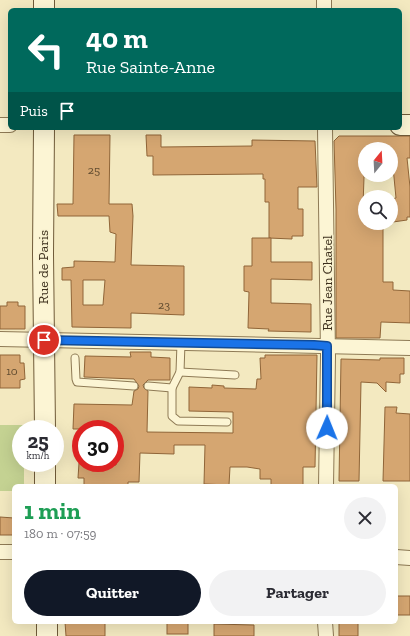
<!DOCTYPE html>
<html lang="fr">
<head>
<meta charset="utf-8">
<style>
	body { margin:0; font-family:"Zilla Slab",serif; background:#f2f2f3; color:#2b2b33; height:100vh; display:flex; flex-direction:column; font-size:15px; white-space:nowrap }
	* { box-sizing:border-box; margin:0 }
	p { font-size:13px; color:#7c7c81 }
	.icon { flex:none; width:22px; height:22px; fill:none; stroke:currentColor; stroke-width:2; stroke-linecap:round; stroke-linejoin:round }
	.map { position:relative; flex:1; overflow:hidden }
	.sheet { position:absolute; left:12px; top:484px; width:386px; height:140px; display:flex; flex-direction:column; background:#fff; border-radius:6px; box-shadow:0 4px 16px #0002 }
	.sheet>* { flex:none }
	.guide { position:absolute; left:8px; top:8px; width:394px; height:122px; border-radius:6px; box-shadow:0 4px 16px #0002; background:#00695c; color:#fff; overflow:hidden }
	.needle { width:26px; rotate:18deg }
	.buttons { position:absolute; left:358px; top:142px; display:grid; gap:8px }
	.buttons a { display:grid; place-items:center; width:40px; height:40px; border-radius:50%; background:#fff; box-shadow:0 4px 16px #0002; font-size:20px }
	.speed { position:absolute; left:12px; top:420px; display:flex; gap:8px; font-size:20px; font-weight:700; text-align:center }
	.speed>* { display:grid; place-content:center; width:52px; height:52px; border-radius:50%; background:#fff; box-shadow:0 4px 16px #0002; line-height:1 }
	.speed small { font-size:10px; font-weight:400 }
	.speed .limit { border:6px solid #d22; background:#fff; color:#111 }
	.pin { position:absolute; display:grid; place-items:center; width:34px; height:34px; color:#fff; margin:-17px; border:2px solid #fff; border-radius:50%; box-shadow:0 1px 4px #0007 }
	.me { position:absolute; width:44px; margin:-22px; rotate:1deg; stroke-linejoin:round; filter:drop-shadow(0 0 3px #0008) }
	.turn { display:flex; align-items:center; gap:14px; height:84px; padding:0 12px; font-size:18px }
	.turn .icon { width:52px; height:52px; stroke-width:2.5 }
	.turn b { display:block; font-size:28px; line-height:34px }
	.then { display:flex; align-items:center; height:38px; padding:0 12px; background:#0003; gap:8px; font-size:15px }
	.round { display:grid; place-items:center; flex:none; width:42px; height:42px; border-radius:21px; background:#f2f2f3 }
	.headline { display:flex; align-items:center; justify-content:space-between; height:68px; padding:0 12px }
	h1 { font-size:24px; font-weight:700; line-height:30px; color:#1e9e55 }
	.cta { display:flex; gap:8px; margin-top:auto; padding:8px 12px }
	.cta a { flex:1; height:46px; border-radius:24px; background:#111827; color:#fff; font-size:16px; font-weight:700; line-height:46px; text-align:center }
	.cta a+a { background:#f2f2f3; color:#2b2b33 }
	.map>svg:first-child { display:block }
	.green { fill:#c4d292 }
	.building { fill:#d5a671; stroke:#906538; fill-rule:evenodd }
	.lines { fill:none; stroke-linecap:round; stroke-linejoin:round }
	.lane-casing { stroke:#8e7a55; stroke-width:9 }
	.street-casing { stroke:#8e7a55; stroke-width:16 }
	.secondary-casing { stroke:#705b39; stroke-width:22 }
	.lane { stroke:#fcf5d4; stroke-width:7 }
	.street { stroke:#fcf5d4; stroke-width:14 }
	.secondary { stroke:#fcf5d4; stroke-width:20 }
	.route-casing { stroke:#114b97; stroke-width:10 }
	.route { stroke:#1a73e8; stroke-width:7 }
	.labels { text-anchor:middle; dominant-baseline:central; stroke-width:3; stroke-linejoin:round; paint-order:stroke }
	.number-label { font-size:12px; fill:#624d31 }
	.street-label { font-size:14px; fill:#3c2f1c; stroke:#f9f2d0 }
</style>
</head>
<body>
<div class="map">
<svg width="410" height="636" viewBox="0 0 410 636">
	<rect width="100%" height="100%" fill="#f3e9c0"/>
	<!-- green -->
	<polygon class="green" points="0,425 23,425 23,429 21,429 21,463 24,463 24,486 14,486 14,491 0,491"/>
	<!-- building -->
	<g class="building">
		<path d="M74,135H110L109,204H132L133,216L131,265L184,266V315L131,313V328L72,327L71,280H62V268L74,267V261L115,262L116,234L110,232L109,216H58L57,204H73ZM83,280H105L103,305H83Z"/>
		<polygon points="146,135 161,135 161,147 252,146 252,140 315,141 317,187 298,187 298,209 303,209 303,236 292,236 292,239 269,238 269,202 265,202 265,179 263,179 263,174 153,175 153,156 147,156"/>
		<polygon points="339,136 410,136 410,158 407,158 410,187 410,217 407,217 407,220 393,222 392,199 396,198 393,167 391,167 391,149 365,149 363,206 365,206 365,223 383,223 383,282 393,282 393,290 410,291 410,323 381,322 380,338 336,338 336,209 334,141"/>
		<polygon points="252,238 271,238 271,262 312,262 312,280 271,279 271,303 311,304 311,332 268,331 269,329 248,328 249,292 244,291 244,266 252,266"/>
		<polygon points="7,302 18,302 18,306 25,306 25,329 0,329 0,306 7,306"/>
		<polygon points="130,352 151,352 151,357 170,358 170,380 148,380 143,385 144,388 148,391 147,432 233,433 233,412 189,411 189,387 212,388 212,385 224,386 224,388 256,389 257,379 261,379 260,358 265,358 265,355 317,355 315,467 303,467 303,486 271,486 271,479 260,479 260,469 247,467 230,467 229,485 204,484 205,445 174,445 174,454 140,453 139,482 128,482 128,486 84,486 84,478 78,478 79,463 116,465 115,429 73,429 74,404 132,405 134,391 138,389 139,386 134,379 84,377 85,356 131,357"/>
		<polygon points="0,355 20,355 20,363 24,363 25,379 20,380 20,388 0,388"/>
		<polygon points="380,358 404,358 404,374 400,374 400,383 386,382 386,392 377,383 361,382 359,481 339,481 341,359 380,360"/>
		<polygon points="385,407 397,407 396,413 410,414 410,481 383,481"/>
		<polygon points="0,517 14,518 14,535 0,535"/>
		<rect x="396" y="596" width="14" height="19"/>
		<polygon points="65,622 105,622 105,636 66,636"/>
		<rect x="167" y="622" width="21" height="12"/>
		<rect x="339" y="622" width="19" height="14"/>
		<polygon points="214,624 254,625 254,636 214,636"/>
	</g>
	<g class="lines">
		<defs>
			<g id="lane">
				<polyline points="75,358 76,379 77,382 134,386"/>
				<polyline points="180,372 235,375"/>
				<polyline points="148,386 172,388 180,372 181,343"/>
				<polyline points="172,388 172,416 178,421 227,422"/>
			</g>
			<g id="street">
				<polyline points="324,0 324,10"/>
				<polyline points="0,125 10,125"/>
				<polyline points="325,128 328,356 326,486"/>
				<polyline points="0,339 410,348"/>
				<polyline points="0,552 14,552"/>
				<polyline points="396,557 410,558"/>
				<polyline points="325,622 326,636"/>
			</g>
			<g id="secondary">
				<polyline points="44,0 44,10"/>
				<polyline points="400,125 410,125"/>
				<polyline points="44,128 43,254 45,429"/>
				<polyline points="45,463 45,486"/>
				<polyline points="47,622 47,636"/>
			</g>
		</defs>
		<!-- lane casing -->
		<use href="#lane" class="lane-casing"/>
		<!-- street casing -->
		<use href="#street" class="street-casing"/>
		<!-- secondary casing -->
		<use href="#secondary" class="secondary-casing"/>
		<!-- lane -->
		<use href="#lane" class="lane"/>
		<!-- street -->
		<use href="#street" class="street"/>
		<!-- secondary -->
		<use href="#secondary" class="secondary"/>
	</g>
	<g class="lines">
		<defs>
			<polyline id="route" points="44,340 314,345 327,346 327,428"/>
		</defs>
		<!-- route casing -->
		<use href="#route" class="route-casing"/>
		<!-- route -->
		<use href="#route" class="route"/>
	</g>
	<g class="labels">
		<!-- number labels -->
		<g class="number-label">
			<text x="94" y="170">25</text>
			<text x="164" y="305">23</text>
			<text x="12" y="371">10</text>
		</g>
		<!-- street labels -->
		<g class="street-label">
			<text transform="translate(43 267) rotate(-90)">Rue de Paris</text>
			<text transform="translate(327 283) rotate(-90)">Rue Jean Chatel</text>
		</g>
	</g>
</svg>
<div class="buttons">
<a><svg class="needle" viewBox="-14 -14 28 28"><path d="M0-13l5 13h-10z" fill="#e53935"/><path d="M0 13l5-13h-10z" fill="#7c7c81"/></svg></a>
<a><svg class="icon" aria-label="search" viewBox="0 0 24 24"><circle cx="10" cy="10" r="6"/><path d="M15 15l6 6"/></svg></a>
</div>
<div class="speed"><div>25<small>km/h</small></div><div class="limit">30</div></div>
<div class="pin" style="left:44px;top:340px;background:#d93025"><svg class="icon" aria-label="arrive" viewBox="0 0 24 24"><path d="M6 21V4h12l-3 4 3 4H6"/></svg></div>
<svg class="me" style="left:327px;top:428px" viewBox="-20 -20 40 40"><circle r="19" fill="#fff"/><path d="M0-13L10 11 0 6-10 11z" fill="#1a73e8"/></svg>
<div class="guide">
<div class="turn"><svg class="icon" aria-label="left" viewBox="0 0 24 24"><path d="M17 20v-9H6M10 6l-5 5 5 5"/></svg><div><b>40 m</b>Rue Sainte-Anne</div></div>
<div class="then">Puis<svg class="icon" aria-label="arrive" viewBox="0 0 24 24"><path d="M6 21V4h12l-3 4 3 4H6"/></svg></div>
</div>
<section class="sheet">
<div class="headline"><div><h1>1 min</h1><p>180 m · 07:59</p></div><a class="round"><svg class="icon" aria-label="close" viewBox="0 0 24 24"><path d="M6 6l12 12M18 6L6 18"/></svg></a></div>
<div class="cta"><a>Quitter</a><a>Partager</a></div>
</section>
</div>
</body>
</html>
